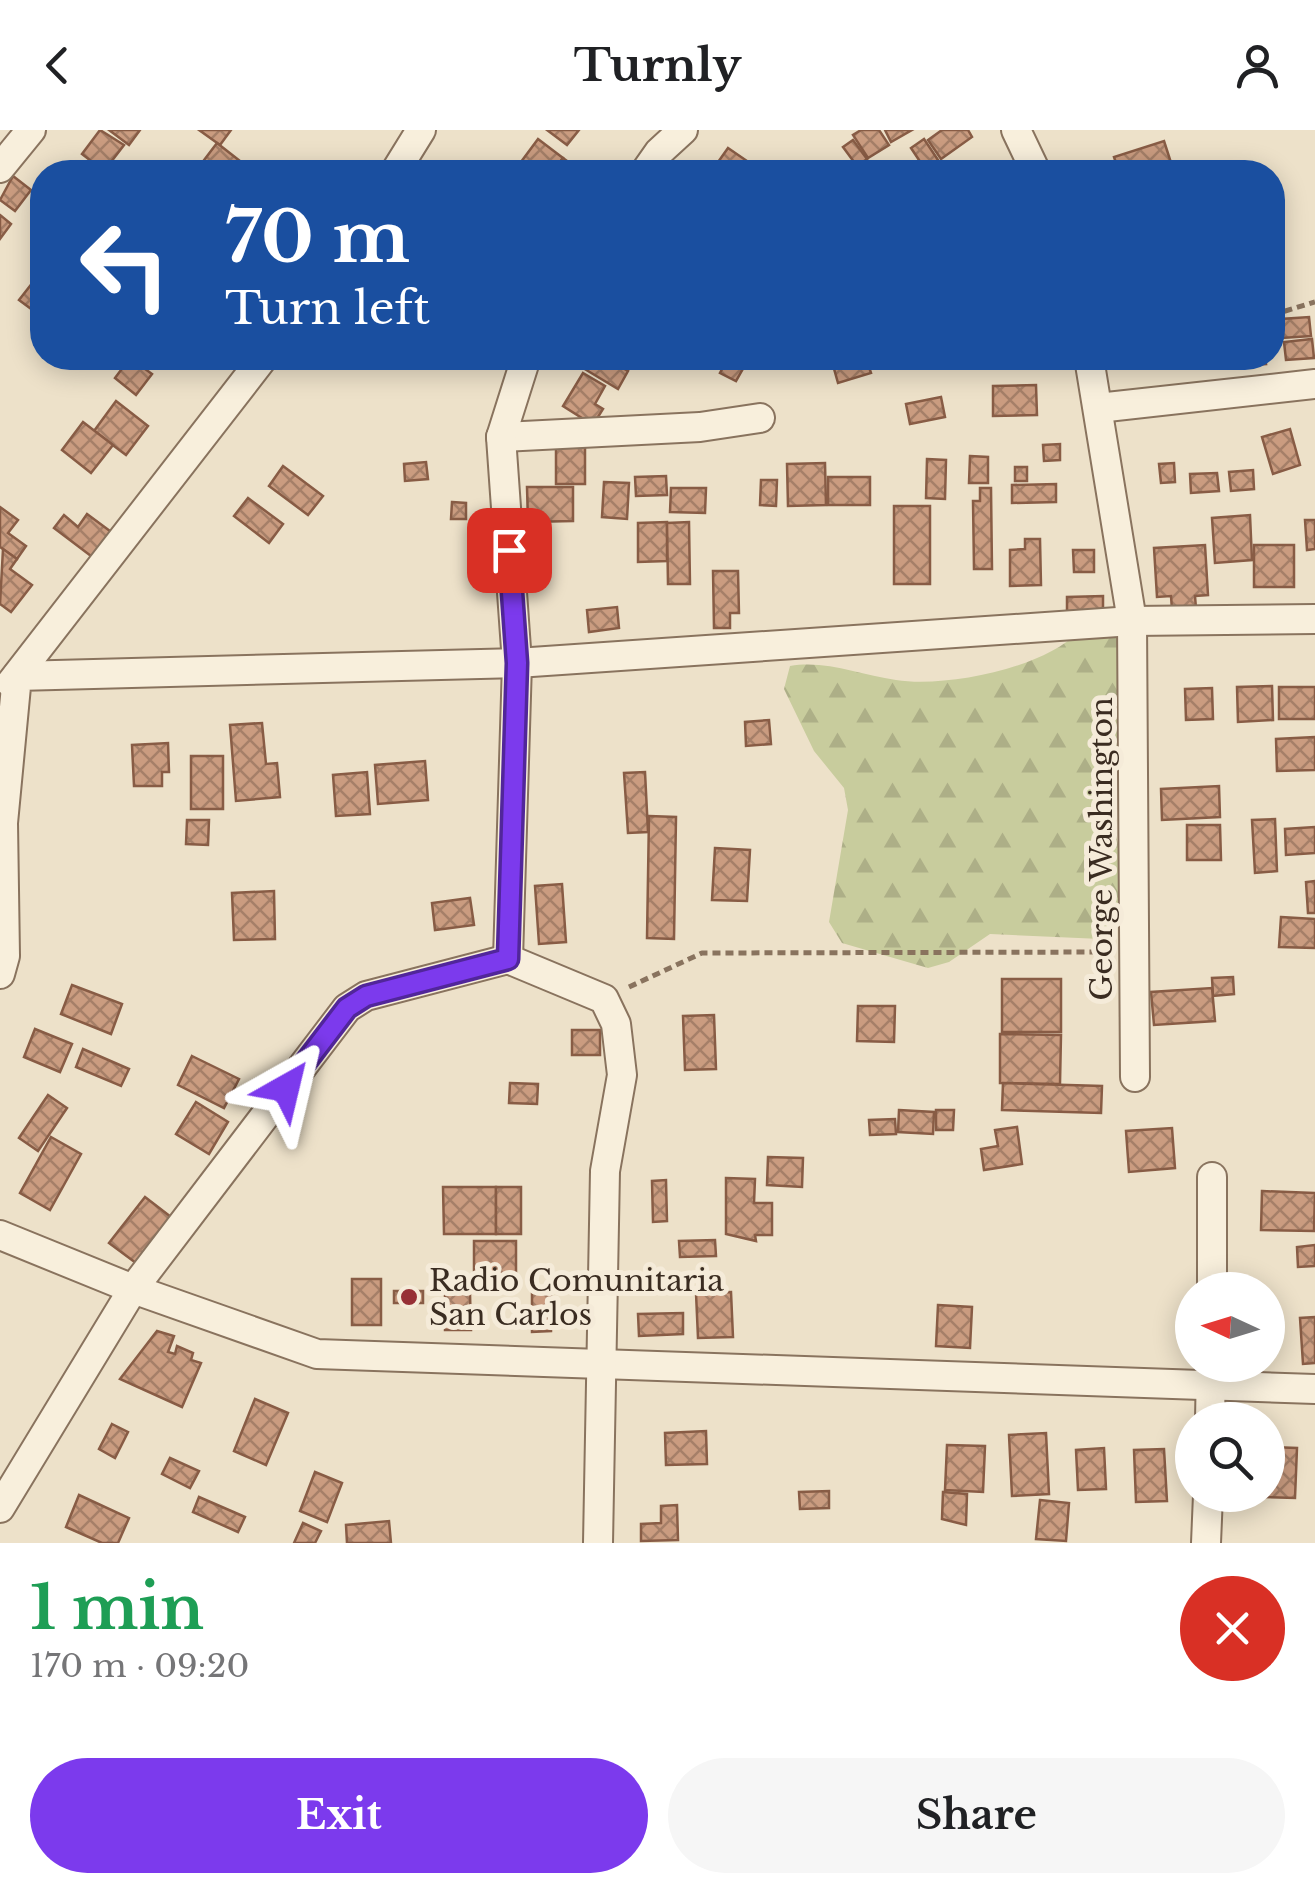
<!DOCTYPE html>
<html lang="en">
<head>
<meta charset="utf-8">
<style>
	body { margin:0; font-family:"Libre Baskerville",serif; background:#f6f6f6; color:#202124; height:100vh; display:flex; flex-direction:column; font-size:38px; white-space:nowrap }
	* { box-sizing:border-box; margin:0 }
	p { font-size:32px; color:#757577 }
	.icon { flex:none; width:55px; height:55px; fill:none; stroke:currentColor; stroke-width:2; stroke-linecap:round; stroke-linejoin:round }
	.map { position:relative; height:1413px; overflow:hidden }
	.drawer { display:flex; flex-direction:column; background:#fff; flex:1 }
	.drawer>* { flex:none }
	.guide { position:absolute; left:30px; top:30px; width:1255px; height:210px; border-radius:40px; box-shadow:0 5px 25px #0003; background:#1a4fa0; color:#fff; overflow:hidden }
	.needle { width:65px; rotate:274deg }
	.tools { position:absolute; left:1175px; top:1142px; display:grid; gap:20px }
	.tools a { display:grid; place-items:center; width:110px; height:110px; border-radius:50%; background:#fff; box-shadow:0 5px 25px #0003; font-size:50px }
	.pin { position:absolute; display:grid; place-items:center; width:85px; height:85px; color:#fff; margin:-42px; border-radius:20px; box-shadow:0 5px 15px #0006 }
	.me { position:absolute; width:110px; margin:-55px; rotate:37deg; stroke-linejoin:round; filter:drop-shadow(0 0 8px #0008) }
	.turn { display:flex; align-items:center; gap:35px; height:210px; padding:0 30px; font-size:45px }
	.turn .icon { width:130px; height:130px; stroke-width:2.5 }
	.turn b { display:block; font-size:70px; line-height:85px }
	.round { display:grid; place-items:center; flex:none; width:105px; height:105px; border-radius:52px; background:#f6f6f6 }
	.overview { display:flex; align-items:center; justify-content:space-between; height:170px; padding:0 30px }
	h1 { font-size:60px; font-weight:700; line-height:75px; color:#1e9e55 }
	.action { display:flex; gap:20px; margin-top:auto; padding:20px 30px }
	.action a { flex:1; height:115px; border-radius:60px; background:#7c3aed; color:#fff; font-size:40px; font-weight:700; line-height:115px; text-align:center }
	.action a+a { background:#f6f6f6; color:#202124 }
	header { display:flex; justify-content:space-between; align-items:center; height:130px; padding:0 30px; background:#fff; font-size:45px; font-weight:700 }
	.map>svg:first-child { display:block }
	.forest { fill:url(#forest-firs) }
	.building { fill:url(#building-cross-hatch); stroke:#885c45; stroke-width:2.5 }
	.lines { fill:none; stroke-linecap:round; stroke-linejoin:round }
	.minor-casing { stroke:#89735e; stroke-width:32 }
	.path { stroke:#89735e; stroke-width:5; stroke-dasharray:8 5; stroke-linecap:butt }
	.minor { stroke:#f8efdc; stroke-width:28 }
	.route-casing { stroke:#51269a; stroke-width:25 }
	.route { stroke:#7c3aed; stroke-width:18 }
	.poi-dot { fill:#973036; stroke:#f5ebd9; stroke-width:4 }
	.labels { text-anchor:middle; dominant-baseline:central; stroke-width:10; stroke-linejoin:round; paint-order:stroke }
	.street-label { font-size:30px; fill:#3a2c21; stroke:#f5ebd9 }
	.poi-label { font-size:30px; fill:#3a2c21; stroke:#f5ebd9; text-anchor:start }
</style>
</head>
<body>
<header><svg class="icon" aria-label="back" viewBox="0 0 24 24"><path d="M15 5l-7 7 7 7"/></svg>Turnly<svg class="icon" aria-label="person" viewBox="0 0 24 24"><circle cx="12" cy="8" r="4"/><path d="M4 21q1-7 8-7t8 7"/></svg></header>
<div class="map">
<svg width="1315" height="1413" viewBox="0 0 1315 1413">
	<defs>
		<pattern id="forest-firs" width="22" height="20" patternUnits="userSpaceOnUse" patternTransform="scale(2.5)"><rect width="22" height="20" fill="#c8cc9d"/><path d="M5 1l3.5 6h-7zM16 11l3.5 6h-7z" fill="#adaf87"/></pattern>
		<pattern id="building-cross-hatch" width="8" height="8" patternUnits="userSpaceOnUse" patternTransform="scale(2.5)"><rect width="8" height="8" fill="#ca9c80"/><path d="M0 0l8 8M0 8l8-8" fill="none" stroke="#a57f68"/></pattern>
	</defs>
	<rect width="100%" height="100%" fill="#ede1c9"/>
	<!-- forest -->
	<path class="forest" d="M1123,500L1127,589L1106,653L1124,745L1119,793L1101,809L990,804L949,832L928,838L842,813L829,792L848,680L844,658L814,621L784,559L790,536C827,530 860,545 896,550C946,558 1044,538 1078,502Z"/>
	<!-- building -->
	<g class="building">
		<polygon points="100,0 124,15 104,41 82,24"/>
		<polygon points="109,0 140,0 129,15"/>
		<polygon points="199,0 231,0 220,15"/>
		<polygon points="547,0 579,0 567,15"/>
		<polygon points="861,0 879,0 889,15 868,28 853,5"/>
		<polygon points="885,0 912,0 891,12"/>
		<polygon points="942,0 968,0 972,7 941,29 928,10"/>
		<polygon points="538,9 563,28 552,42 527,42 518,36"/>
		<polygon points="924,9 940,33 927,42 911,18"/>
		<polygon points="853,10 867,29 857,36 843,17"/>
		<polygon points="1164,11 1174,42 1119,42 1114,27"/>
		<polygon points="217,13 245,35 239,42 195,42"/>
		<polygon points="728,18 763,42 711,42"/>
		<polygon points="563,28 582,42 552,42"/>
		<polygon points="972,35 973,42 941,42"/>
		<polygon points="13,46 31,60 15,81 0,70"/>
		<polygon points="0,85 11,94 0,109"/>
		<polygon points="41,142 42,143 42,187 19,170"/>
		<polygon points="1309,187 1311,206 1282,208 1281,189"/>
		<polygon points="1312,209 1314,228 1286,230 1284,212"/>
		<polygon points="130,228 152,244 136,265 115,248"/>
		<polygon points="605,228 628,241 618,259 568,229"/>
		<polygon points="728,228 749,228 736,251 720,243"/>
		<polygon points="831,228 866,228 871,243 838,253"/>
		<polygon points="1252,228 1265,228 1266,234 1253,235"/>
		<polygon points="583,243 605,256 595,274 603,279 593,295 563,276"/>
		<polygon points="1036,255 1037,285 993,286 993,256"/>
		<polygon points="941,267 945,287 910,294 906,274"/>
		<polygon points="116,271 148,296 126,325 94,301"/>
		<polygon points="83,292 113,315 91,343 62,320"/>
		<polygon points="1290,299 1300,335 1273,344 1262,307"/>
		<rect x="556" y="314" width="29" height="40"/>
		<polygon points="1060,314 1060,330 1044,331 1043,315"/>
		<polygon points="970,326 988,327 988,353 969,353"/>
		<polygon points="927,329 946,330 945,369 926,368"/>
		<polygon points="426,332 428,349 405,351 404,334"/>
		<polygon points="825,333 826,375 788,376 787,334"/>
		<polygon points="1174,333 1175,352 1161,353 1159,334"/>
		<polygon points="283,336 323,366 308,385 269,356"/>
		<rect x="1015" y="337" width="12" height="14"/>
		<polygon points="1253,340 1254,359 1231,361 1229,342"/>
		<polygon points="1217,343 1219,361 1191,363 1190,344"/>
		<polygon points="666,346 667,365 636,366 635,347"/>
		<rect x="828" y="347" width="42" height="28"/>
		<polygon points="761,350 777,350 776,376 760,375"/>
		<polygon points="604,352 629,353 627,389 602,387"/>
		<polygon points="1056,354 1056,372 1012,373 1012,355"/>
		<polygon points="527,357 573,357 573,391 528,392"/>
		<polygon points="671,358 706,358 705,383 670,382"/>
		<polygon points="980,358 991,358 992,439 974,439 973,371 980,371"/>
		<polygon points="248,368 283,394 269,413 234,386"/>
		<polygon points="452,372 466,373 466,389 451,389"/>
		<rect x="894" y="376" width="36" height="78"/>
		<polygon points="0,377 18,390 8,403 26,416 17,429 0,417"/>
		<polygon points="87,384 114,404 95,429 54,398 64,385 78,397"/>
		<polygon points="1250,385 1252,430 1215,433 1212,388"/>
		<polygon points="1305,390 1315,390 1315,419 1307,420"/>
		<polygon points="667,392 667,431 638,432 638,393"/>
		<polygon points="689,392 690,454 668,454 667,393"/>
		<polygon points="1025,409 1040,409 1041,455 1010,456 1010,420 1025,419"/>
		<polygon points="1205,415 1208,465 1195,466 1196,478 1172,480 1171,466 1157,467 1154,418"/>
		<rect x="1254" y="415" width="40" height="42"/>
		<polygon points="3,419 17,429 10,439 32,455 11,482 0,474"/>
		<polygon points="1073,420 1094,420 1094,442 1074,442"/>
		<polygon points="713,441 738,441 739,483 730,483 730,498 714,498"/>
		<polygon points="1103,466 1103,489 1067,489 1067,467"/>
		<polygon points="617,477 619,498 589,502 587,480"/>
		<polygon points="1272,556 1273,590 1238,592 1237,557"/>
		<rect x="1279" y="557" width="36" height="32"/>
		<polygon points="1212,558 1213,589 1186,590 1185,559"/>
		<polygon points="769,590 771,614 746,616 745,592"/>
		<polygon points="262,593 266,634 277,633 280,667 236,671 230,595"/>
		<polygon points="1315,607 1315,640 1277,641 1276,609"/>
		<polygon points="168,613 169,642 162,642 162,656 134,656 132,615"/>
		<rect x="191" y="626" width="32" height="53"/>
		<polygon points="425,631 428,670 378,674 375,635"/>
		<polygon points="367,642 370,684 336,686 333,645"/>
		<polygon points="645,642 648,702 628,703 624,643"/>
		<polygon points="1219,656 1220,687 1162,690 1161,659"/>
		<polygon points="649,686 676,687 674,809 647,808"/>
		<polygon points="1275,689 1277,741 1255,743 1252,690"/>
		<polygon points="187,690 209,690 208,715 186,714"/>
		<polygon points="1187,695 1220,695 1221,730 1187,730"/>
		<polygon points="1315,697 1315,723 1286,725 1285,699"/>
		<polygon points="715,718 750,720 747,771 712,770"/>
		<polygon points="1315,751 1315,783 1308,783 1306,752"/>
		<polygon points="562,754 566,812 539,814 535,756"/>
		<polygon points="274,761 275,809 234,810 232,763"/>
		<polygon points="470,768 474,795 435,800 432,773"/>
		<polygon points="1281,787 1315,789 1315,818 1279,817"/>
		<polygon points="1233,847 1234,864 1213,866 1212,848"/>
		<rect x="1002" y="849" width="59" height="53"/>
		<polygon points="72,855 122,874 111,904 61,884"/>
		<polygon points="1212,858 1215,891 1154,895 1151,862"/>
		<polygon points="858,876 895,876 894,912 857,911"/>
		<polygon points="714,885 716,939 685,940 683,886"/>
		<polygon points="35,899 72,914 60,942 24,927"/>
		<rect x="572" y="900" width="28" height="25"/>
		<polygon points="1000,904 1061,905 1060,954 1000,953"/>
		<polygon points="83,919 129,939 121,956 76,937"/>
		<polygon points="192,926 239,949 224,978 178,955"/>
		<polygon points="510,953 538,954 537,974 509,973"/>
		<polygon points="1003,953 1102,956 1101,983 1002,980"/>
		<polygon points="48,965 67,978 38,1021 19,1008"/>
		<polygon points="196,972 228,992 209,1024 176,1004"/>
		<polygon points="899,980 934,982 933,1004 898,1002"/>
		<polygon points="936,980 954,980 953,1000 936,1000"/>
		<polygon points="895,989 896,1004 870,1005 869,990"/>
		<polygon points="1017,997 1022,1034 984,1040 981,1019 998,1016 995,1000"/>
		<polygon points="1172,998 1175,1038 1129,1042 1126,1001"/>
		<polygon points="51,1007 81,1024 50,1080 20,1063"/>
		<polygon points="768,1027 803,1028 802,1057 767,1055"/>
		<polygon points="726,1048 755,1049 754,1073 772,1073 772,1105 755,1105 756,1111 726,1104"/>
		<polygon points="666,1050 667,1091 653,1092 652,1051"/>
		<polygon points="443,1057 496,1057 496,1104 444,1104"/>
		<rect x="496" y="1057" width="25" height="47"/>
		<polygon points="1262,1061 1315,1063 1314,1101 1261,1100"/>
		<polygon points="145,1067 171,1087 136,1133 109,1113"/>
		<polygon points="715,1110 716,1126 680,1127 679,1111"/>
		<rect x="474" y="1111" width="42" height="34"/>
		<polygon points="1315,1115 1315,1136 1298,1137 1297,1117"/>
		<rect x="352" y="1149" width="29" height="46"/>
		<rect x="394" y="1161" width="29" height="12"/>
		<polygon points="731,1162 733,1207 698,1208 696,1163"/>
		<polygon points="532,1163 551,1163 551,1201 532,1202"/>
		<polygon points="445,1164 470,1164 471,1200 445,1200"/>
		<polygon points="938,1175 972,1177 970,1218 936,1216"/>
		<polygon points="683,1183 683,1204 639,1206 638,1184"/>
		<polygon points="1315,1187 1315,1233 1303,1234 1300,1188"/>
		<polygon points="157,1201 174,1206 168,1222 175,1224 177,1216 193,1223 191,1230 201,1233 182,1277 120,1249"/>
		<polygon points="255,1269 288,1283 266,1335 234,1321"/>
		<polygon points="112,1294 128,1302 115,1328 99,1319"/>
		<polygon points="706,1301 707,1334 666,1335 665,1303"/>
		<polygon points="1046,1303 1049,1364 1012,1366 1009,1305"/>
		<polygon points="947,1315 985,1316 983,1362 945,1360"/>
		<polygon points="1268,1317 1297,1318 1295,1368 1263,1367 1268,1365"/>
		<polygon points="1104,1318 1106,1359 1078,1360 1076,1320"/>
		<polygon points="1164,1319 1167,1371 1136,1372 1134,1320"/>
		<polygon points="170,1328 199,1341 190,1358 162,1344"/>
		<polygon points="315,1342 342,1353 327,1392 300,1381"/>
		<polygon points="829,1361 829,1378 800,1379 799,1362"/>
		<polygon points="943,1362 967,1364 966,1395 942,1389"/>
		<polygon points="79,1365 129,1388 118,1413 102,1413 66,1397"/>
		<polygon points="199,1367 245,1387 238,1402 193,1382"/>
		<polygon points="1040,1370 1069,1373 1066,1411 1036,1409"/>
		<polygon points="677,1375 678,1410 641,1411 641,1394 661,1393 661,1376"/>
		<polygon points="389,1391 391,1413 347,1413 346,1395"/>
		<polygon points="303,1393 321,1401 315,1413 294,1413"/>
	</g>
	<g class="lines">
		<defs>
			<g id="minor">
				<polyline points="1016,0 1036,42"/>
				<polyline points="0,38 31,0"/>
				<polyline points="395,42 421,0"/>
				<polyline points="645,42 659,22 683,0"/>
				<polyline points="1089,228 1132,491 1135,947"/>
				<polyline points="1098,278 1315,254"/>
				<polyline points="501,307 700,297 760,288"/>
				<polyline points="11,553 263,228"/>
				<polyline points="508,829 517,533 501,307 526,228"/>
				<polyline points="0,844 5,826 3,693 17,546 517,533 1132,491 1315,489"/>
				<polyline points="0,1105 133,1159 317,1224 1315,1259"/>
				<polyline points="1212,1160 1212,1047"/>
				<polyline points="1210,1290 1211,1235"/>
				<polyline points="0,1378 133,1159 347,878 366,866 508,829 604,869 616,894 622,945 605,1041 598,1413"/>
				<polyline points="1206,1413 1208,1365"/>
			</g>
		</defs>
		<!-- minor casing -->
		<use href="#minor" class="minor-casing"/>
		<!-- path -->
		<g class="path">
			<polyline points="1272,185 1315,172"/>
			<polyline points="1114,233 1131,228"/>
			<polyline points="629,857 702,823 1110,822"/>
		</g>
		<!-- minor -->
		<use href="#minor" class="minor"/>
	</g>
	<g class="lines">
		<defs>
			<polyline id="route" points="286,958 347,878 366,866 508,829 517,533 509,420"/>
		</defs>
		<!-- route casing -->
		<use href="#route" class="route-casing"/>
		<!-- route -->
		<use href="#route" class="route"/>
	</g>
	<!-- markers -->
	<circle class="poi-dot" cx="409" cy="1167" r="10"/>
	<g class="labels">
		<!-- street labels -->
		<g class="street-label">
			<text transform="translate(1101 719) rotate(-90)">George Washington</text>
		</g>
		<!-- poi labels -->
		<g class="poi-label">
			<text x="429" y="1150">Radio Comunitaria<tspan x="429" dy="34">San Carlos</tspan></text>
		</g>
	</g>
</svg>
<div class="tools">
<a><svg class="needle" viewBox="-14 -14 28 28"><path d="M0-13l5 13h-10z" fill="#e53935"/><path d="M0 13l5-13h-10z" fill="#757577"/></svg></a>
<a><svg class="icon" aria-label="search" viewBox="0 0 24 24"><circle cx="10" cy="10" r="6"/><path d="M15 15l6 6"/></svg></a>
</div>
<div class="pin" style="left:509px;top:420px;background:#d93025"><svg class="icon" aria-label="arrive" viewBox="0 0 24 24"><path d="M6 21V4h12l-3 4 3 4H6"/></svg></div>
<svg class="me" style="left:286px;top:958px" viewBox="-20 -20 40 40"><path d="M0-17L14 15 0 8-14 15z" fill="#7c3aed" stroke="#fff" stroke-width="4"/></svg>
<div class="guide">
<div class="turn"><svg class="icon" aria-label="left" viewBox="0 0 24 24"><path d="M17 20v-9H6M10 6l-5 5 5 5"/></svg><div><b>70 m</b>Turn left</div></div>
</div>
</div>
<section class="drawer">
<div class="overview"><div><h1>1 min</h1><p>170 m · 09:20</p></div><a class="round" style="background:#d93025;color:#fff"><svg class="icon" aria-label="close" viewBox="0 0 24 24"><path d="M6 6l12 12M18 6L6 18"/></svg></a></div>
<div class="action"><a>Exit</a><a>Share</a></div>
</section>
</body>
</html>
